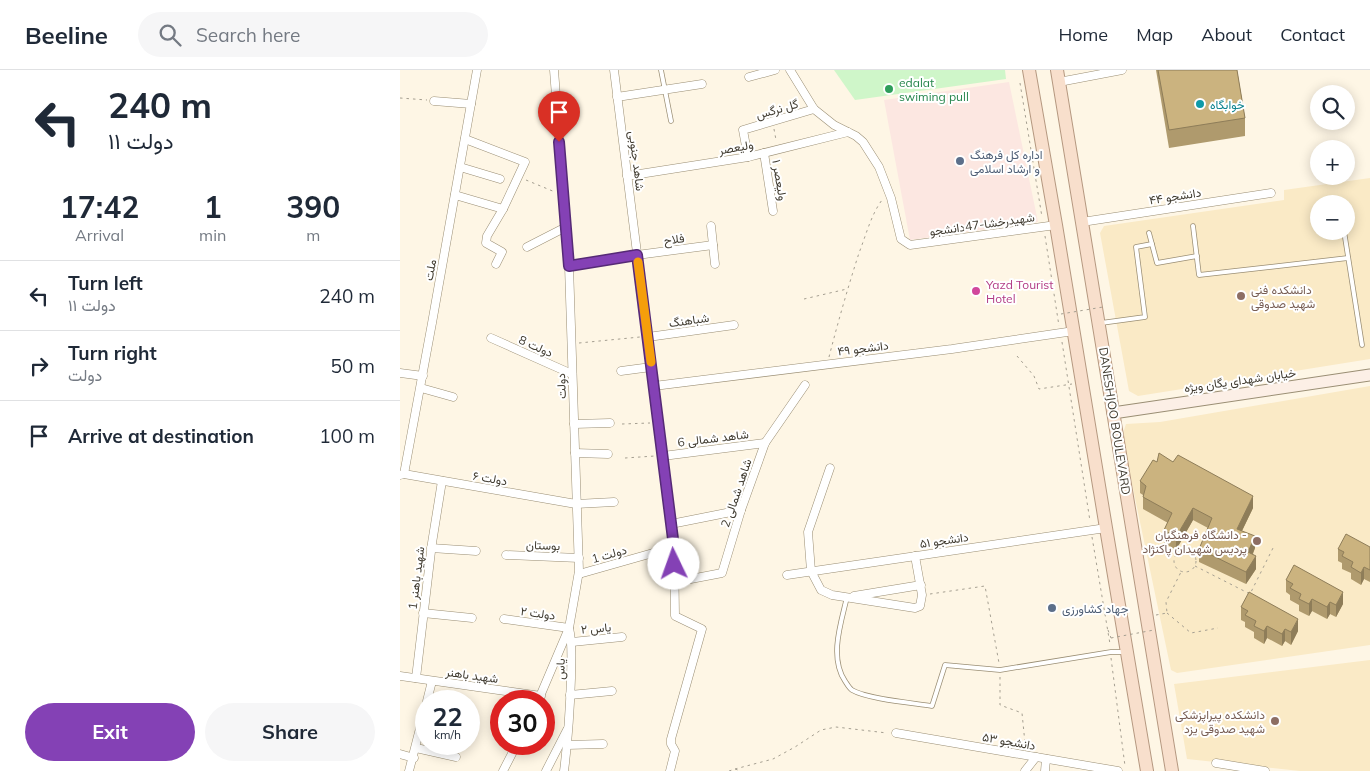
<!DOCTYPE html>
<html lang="en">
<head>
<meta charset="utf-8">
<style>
	body { margin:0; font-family:Mulish,Vazirmatn,sans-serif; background:#f6f6f7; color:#1f2937; height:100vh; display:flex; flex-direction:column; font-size:19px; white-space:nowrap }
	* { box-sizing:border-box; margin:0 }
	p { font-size:16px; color:#747a83 }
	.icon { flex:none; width:28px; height:28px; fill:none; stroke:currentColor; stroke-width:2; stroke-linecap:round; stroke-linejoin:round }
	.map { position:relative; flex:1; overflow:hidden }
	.sheet { display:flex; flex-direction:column; background:#fff; width:400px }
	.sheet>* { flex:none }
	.guide { background:#fff; color:#1f2937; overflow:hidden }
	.tools { position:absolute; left:910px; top:15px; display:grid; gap:10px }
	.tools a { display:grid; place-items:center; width:45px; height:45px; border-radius:50%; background:#fff; box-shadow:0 2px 12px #0003; font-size:25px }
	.speed { position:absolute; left:15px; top:620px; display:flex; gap:10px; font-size:25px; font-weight:700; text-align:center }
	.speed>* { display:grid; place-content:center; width:65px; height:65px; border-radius:50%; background:#fff; box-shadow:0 2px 12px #0003; line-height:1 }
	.speed small { font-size:12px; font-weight:400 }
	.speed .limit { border:8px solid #d22; background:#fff; color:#111 }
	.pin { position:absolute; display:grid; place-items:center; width:42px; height:42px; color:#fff; margin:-51px -21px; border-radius:50% 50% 50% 0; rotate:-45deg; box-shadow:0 0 5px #0007 }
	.pin .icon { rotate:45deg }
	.me { position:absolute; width:55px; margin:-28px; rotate:357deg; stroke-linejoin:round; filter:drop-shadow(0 0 4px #0008) }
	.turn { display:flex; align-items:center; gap:18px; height:105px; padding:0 25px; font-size:22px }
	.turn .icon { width:65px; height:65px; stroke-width:2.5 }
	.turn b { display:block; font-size:35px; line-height:42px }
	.eta { display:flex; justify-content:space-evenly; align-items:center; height:85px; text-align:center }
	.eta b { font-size:30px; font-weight:700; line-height:35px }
	.button { display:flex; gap:10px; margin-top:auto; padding:10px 25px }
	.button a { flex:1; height:58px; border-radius:30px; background:#8441b5; color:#fff; font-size:20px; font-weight:700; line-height:58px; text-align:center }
	.button a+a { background:#f6f6f7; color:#1f2937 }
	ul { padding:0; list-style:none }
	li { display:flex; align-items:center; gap:15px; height:70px; padding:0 25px; border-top:1px solid #e0e1e3 }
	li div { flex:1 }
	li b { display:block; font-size:19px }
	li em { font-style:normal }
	header { display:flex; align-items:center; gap:30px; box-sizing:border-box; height:70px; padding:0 25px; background:#fff; border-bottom:1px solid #e0e1e3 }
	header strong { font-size:24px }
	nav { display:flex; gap:28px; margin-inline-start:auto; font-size:18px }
	.search { width:350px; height:45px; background:#f6f6f7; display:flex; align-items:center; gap:12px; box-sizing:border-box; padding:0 18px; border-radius:28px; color:#747a83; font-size:19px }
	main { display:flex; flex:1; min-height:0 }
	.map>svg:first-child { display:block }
	.commercial { fill:#fce7e1 }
	.built { fill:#faeac6; fill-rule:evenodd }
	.green { fill:#cff6c9 }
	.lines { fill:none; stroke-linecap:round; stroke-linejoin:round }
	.lane-casing { stroke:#9a8e74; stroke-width:5.5 }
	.street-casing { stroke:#9a8e74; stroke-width:9 }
	.secondary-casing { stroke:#9a8e74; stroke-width:13 }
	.primary-casing { stroke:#b59880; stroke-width:14 }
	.path { stroke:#a59f91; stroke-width:1; stroke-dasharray:2.5 4; stroke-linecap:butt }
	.lane { stroke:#fff; stroke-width:4 }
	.street { stroke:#fff; stroke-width:8 }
	.secondary { stroke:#fcefe6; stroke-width:11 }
	.primary { stroke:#f8dfcc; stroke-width:12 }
	.path-bridge { stroke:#a59f91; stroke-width:1; stroke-dasharray:2.5 4; stroke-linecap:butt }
	.wall { fill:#af9a6d }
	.shaded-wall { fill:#8e7d59 }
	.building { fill:#cbb37f; stroke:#8e7d59 }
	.route-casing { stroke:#562a76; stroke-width:12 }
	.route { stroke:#8441b5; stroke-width:9 }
	.slow { stroke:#f59e0b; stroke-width:9 }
	.leisure-dot { fill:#2e9e5b; stroke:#fff; stroke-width:2 }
	.culture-dot { fill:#0f9aa8; stroke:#fff; stroke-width:2 }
	.service-dot { fill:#5c6f8a; stroke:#fff; stroke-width:2 }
	.hotel-dot { fill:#d1479c; stroke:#fff; stroke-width:2 }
	.education-dot { fill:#8d6e63; stroke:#fff; stroke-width:2 }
	.labels { text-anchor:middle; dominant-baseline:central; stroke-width:4; stroke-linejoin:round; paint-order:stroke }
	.leisure-label { font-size:12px; fill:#27864d; stroke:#fff; text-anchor:start }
	.culture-label { font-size:12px; fill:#0d838f; stroke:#fff; text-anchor:start }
	.street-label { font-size:12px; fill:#413c31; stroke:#fff }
	.service-label { font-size:12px; fill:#4e5e75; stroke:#fff; text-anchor:start }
	.hotel-label { font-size:12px; fill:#b23c85; stroke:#fff; text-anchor:start }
	.education-label { font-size:12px; fill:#785e54; stroke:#fff; text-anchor:end }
</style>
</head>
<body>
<header>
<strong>Beeline</strong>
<div class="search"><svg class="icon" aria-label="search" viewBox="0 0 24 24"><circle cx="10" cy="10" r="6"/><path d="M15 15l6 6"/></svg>Search here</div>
<nav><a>Home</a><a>Map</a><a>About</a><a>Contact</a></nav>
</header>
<main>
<section class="sheet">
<div class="guide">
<div class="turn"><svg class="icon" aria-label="left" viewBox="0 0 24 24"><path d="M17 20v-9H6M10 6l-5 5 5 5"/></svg><div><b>240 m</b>دولت ۱۱</div></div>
</div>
<div class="eta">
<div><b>17:42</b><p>Arrival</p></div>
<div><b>1</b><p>min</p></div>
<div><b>390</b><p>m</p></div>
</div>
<ul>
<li><svg class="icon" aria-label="left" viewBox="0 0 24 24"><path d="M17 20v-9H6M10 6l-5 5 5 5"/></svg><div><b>Turn left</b><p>دولت ۱۱</p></div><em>240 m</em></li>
<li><svg class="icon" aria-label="right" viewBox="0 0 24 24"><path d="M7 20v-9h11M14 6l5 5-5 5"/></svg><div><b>Turn right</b><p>دولت</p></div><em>50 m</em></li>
<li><svg class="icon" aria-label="arrive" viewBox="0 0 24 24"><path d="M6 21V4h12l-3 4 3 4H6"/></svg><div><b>Arrive at destination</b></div><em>100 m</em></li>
</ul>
<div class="button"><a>Exit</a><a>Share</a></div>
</section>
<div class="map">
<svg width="970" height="701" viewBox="0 0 970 701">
	<rect width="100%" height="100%" fill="#fef6e5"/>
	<!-- commercial -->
	<polygon class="commercial" points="609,12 638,152 510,170 484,30"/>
	<!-- built -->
	<g class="built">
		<path d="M970,108V289L738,326L729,321L700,163L704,156L884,130V120ZM919,134H946V161H919Z"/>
		<polygon points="970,316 970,575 777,603 771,600 722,366 726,354 760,352"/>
		<polygon points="970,590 970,701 900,701 787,689 774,614"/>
	</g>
	<!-- green -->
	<polygon class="green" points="434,0 605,0 606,9 455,30"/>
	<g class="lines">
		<defs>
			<g id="lane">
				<polyline points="261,0 271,51"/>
				<polyline points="793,156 799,205 948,188"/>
				<polyline points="944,161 962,275"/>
				<polyline points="749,163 757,193 797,186"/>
				<polyline points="701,253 745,247 736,177 752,174"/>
				<path d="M447,527C441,553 429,587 445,611C447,614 449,618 452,620C467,629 513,633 532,636L545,595L600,600L711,582H725"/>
			</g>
			<g id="street">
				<polyline points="214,0 274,477 275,546 302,559 271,669 271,674 275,681 270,701"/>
				<polyline points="390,0 414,39 434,55 456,66 463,72 479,97 491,128 501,169 510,175 656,155"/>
				<polyline points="349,7 375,0"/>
				<polyline points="659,12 722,0"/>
				<polyline points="217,27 302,14"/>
				<polyline points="34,31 71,34"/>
				<polyline points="65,69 125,92 103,139 87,166 86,173 102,182 96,194"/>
				<polyline points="364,83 373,141"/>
				<polyline points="348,87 343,60 414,39"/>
				<polyline points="60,97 100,109"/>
				<polyline points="227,106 348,87 448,62"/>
				<polyline points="55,125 103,139"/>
				<polyline points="682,152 871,123"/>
				<polyline points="311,156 315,194"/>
				<polyline points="127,177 166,157"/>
				<polyline points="169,196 237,185 313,175"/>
				<polyline points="248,267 334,255"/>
				<polyline points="91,268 172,304"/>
				<polyline points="221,301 251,297"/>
				<polyline points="0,303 23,306"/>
				<polyline points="254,316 552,279 674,261"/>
				<polyline points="21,318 53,327"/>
				<polyline points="174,354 210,353"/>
				<polyline points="175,383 208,384"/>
				<polyline points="263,386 365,373"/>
				<polyline points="430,398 408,462 411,501 421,520 432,525 515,538 520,536 522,525 515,486"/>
				<polyline points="4,404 32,253 77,0"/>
				<polyline points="0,405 4,404 176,434 214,432"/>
				<polyline points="271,454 341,440"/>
				<polyline points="31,478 76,481"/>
				<polyline points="106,485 179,488"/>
				<polyline points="179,504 274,477"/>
				<polyline points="387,505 706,458"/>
				<polyline points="275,512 322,503 341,440 365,373 405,315"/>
				<polyline points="454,526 521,515"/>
				<polyline points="23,543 72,548"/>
				<path d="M104,549L169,558C173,575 171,591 171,608C170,639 168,670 164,701"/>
				<polyline points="172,572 222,567"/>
				<polyline points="0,606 141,626"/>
				<polyline points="16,608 32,473 42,411"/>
				<polyline points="170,625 212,621"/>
				<polyline points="27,631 32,611"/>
				<polyline points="138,631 169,558 179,501 169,196 154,0"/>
				<polyline points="496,663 718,701"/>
				<polyline points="167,675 203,674"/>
				<polyline points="16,678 56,687"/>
				<polyline points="0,684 14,688"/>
				<polyline points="816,693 865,701"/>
				<polyline points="9,701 26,635"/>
				<polyline points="103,701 117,674"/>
				<polyline points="146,701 167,660"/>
				<polyline points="625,701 636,687"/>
				<polyline points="645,701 646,689"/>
			</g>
			<polyline id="secondary" points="713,343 970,305"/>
			<g id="primary">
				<polyline points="629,0 656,155 706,458 747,701"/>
				<polyline points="657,0 772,701"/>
			</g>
		</defs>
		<!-- lane casing -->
		<use href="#lane" class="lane-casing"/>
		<!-- street casing -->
		<use href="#street" class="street-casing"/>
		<!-- secondary casing -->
		<use href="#secondary" class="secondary-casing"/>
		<!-- primary casing -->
		<use href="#primary" class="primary-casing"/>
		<!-- path -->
		<g class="path">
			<polyline points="620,13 642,147"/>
			<polyline points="0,28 27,30"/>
			<polyline points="374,59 376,70"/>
			<polyline points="126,110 155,122"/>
			<polyline points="645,166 659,256"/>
			<polyline points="404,229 447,219"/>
			<polyline points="662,272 690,451"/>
			<polyline points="179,273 240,267"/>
			<polyline points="617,286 634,306 639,319 672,314"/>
			<path d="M429,287C438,252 448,217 459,183C466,165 471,145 482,130"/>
			<polyline points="222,354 250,353"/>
			<polyline points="225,388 255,386"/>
			<polyline points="692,467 710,574"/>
			<polyline points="758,476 776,485"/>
			<circle cx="785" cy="491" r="11"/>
			<polyline points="795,496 850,524 874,476"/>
			<polyline points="530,524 585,516 599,593"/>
			<polyline points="767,543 791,563 818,558"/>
			<polyline points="756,545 767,543 766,532 781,502"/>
			<polyline points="708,560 711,568"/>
			<polyline points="711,588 725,696"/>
			<polyline points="600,607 600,635 622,643 625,673"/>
			<polyline points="335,699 373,689 395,677 421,660 436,657 487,663"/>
			<polyline points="329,701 335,699 341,701"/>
		</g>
		<!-- lane -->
		<use href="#lane" class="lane"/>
		<!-- street -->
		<use href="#street" class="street"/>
		<!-- secondary -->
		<use href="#secondary" class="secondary"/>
		<!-- primary -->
		<use href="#primary" class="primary"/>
		<!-- path-bridge -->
		<g class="path-bridge">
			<polyline points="661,244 703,237"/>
			<polyline points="711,568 754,560"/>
		</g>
	</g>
	<!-- wall -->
	<g class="wall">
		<polygon points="756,0 837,0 845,48 845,66 769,78"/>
		<polygon points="740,411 853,438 842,461 855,478 853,484 856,499 846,514 799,492 799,479 808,458 793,450 776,480 764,473 764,460 768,453 743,439 743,425 740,423"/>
		<polygon points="970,477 970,512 964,509 961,515 951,509 951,503 942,499 942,493 938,491 938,479"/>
		<polygon points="886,510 943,534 936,547 930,544 927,549 912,541 909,546 899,541 899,535 890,530 890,525 886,522"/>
		<polygon points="841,537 898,561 891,575 885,571 882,576 867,568 864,574 854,568 854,562 845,557 845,552 841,550"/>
	</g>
	<!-- shaded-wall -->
	<g class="shaded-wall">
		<polygon points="853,426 853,438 837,471 837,459"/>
		<polygon points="793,438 793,450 776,480 776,467"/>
		<polygon points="855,466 855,478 848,494 848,482"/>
		<polygon points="856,486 856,499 846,514 846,502"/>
		<polygon points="964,497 964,509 961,515 961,503"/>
		<polygon points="943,522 943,534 936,547 936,535"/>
		<polygon points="912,529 912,541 909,546 909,534"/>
		<polygon points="930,532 930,544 927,549 927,537"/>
		<polygon points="898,549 898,561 891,575 891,562"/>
		<polygon points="867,556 867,568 864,574 864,561"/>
		<polygon points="885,559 885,571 882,576 882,564"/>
	</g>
	<!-- building -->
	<g class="building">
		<polygon points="758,0 837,0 845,48 769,60"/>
		<polygon points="759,383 773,392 778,385 853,426 837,459 855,466 848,482 856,486 846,502 799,479 812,448 793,438 776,467 764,460 772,443 743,427 746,416 740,411 753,390 757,392"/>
		<polygon points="946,464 970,477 970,500 964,497 961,503 951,497 953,492 942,486 944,482 938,479"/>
		<polygon points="894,495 943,522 936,535 930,532 927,537 912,529 909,534 899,529 901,524 890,518 893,514 886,510"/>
		<polygon points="849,522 898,549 891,562 885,559 882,564 867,556 864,561 854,556 856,551 845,545 848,541 841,537"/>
	</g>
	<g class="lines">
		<defs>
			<polyline id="route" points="159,72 169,196 237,185 274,477 274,494"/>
		</defs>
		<!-- route casing -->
		<use href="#route" class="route-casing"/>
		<!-- route -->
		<use href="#route" class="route"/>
		<!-- slow -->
		<polyline class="slow" points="238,192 251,292"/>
	</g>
	<!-- markers -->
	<circle class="leisure-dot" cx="489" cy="19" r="5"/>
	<circle class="culture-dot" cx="800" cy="34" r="5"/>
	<g class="service-dot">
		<circle cx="560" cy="91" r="5"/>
		<circle cx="652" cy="538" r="5"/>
	</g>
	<circle class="hotel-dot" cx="576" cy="221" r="5"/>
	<g class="education-dot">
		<circle cx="841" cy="226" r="5"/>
		<circle cx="857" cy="471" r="5"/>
		<circle cx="875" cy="651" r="5"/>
	</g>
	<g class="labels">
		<!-- leisure labels -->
		<g class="leisure-label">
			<text x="499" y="12">edalat<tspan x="499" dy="14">swiming pull</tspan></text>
		</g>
		<!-- culture labels -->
		<g class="culture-label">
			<text x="810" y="34">خوابگاه</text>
		</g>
		<!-- street labels -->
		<g class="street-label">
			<text transform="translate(377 39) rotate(-16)">گل نرگس</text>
			<text transform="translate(336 77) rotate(-10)">ولیعصر</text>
			<text transform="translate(237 91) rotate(83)">شاهد جنوبی</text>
			<text transform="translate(380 110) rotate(81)">ولیعصر ۱</text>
			<text transform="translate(775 126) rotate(-9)">دانشجو ۴۴</text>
			<text transform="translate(582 154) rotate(-8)">شهیدرخشا-47دانشجو</text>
			<text transform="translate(274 169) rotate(-7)">فلاح</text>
			<text transform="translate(30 200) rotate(-80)">ملت</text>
			<text transform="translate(289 250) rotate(-8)">شباهنگ</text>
			<text transform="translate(136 276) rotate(24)">دولت 8</text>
			<text transform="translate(463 278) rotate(-7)">دانشجو ۴۹</text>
			<text transform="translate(840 310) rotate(-8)">خیابان شهدای یگان ویژه</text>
			<text transform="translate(161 316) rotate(-92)">دولت</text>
			<text transform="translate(715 351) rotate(81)">DANESHJOO BOULEVARD</text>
			<text transform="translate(313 368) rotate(-7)">شاهد شمالی 6</text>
			<text transform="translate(90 408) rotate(10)">دولت ۶</text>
			<text transform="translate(336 423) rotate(-71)">شاهد شمالی 2</text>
			<text transform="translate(544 470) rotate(-8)">دانشجو ۵۱</text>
			<text transform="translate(143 475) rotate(2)">بوستان</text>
			<text transform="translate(209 484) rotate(-16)">دولت 1</text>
			<text transform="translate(16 508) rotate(-83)">شهید باهنر 1</text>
			<text transform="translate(138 543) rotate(8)">دولت ۲</text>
			<text transform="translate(196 558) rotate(-5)">یاس ۲</text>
			<text transform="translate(160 599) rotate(-88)">یاس</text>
			<text transform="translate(72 605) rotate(8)">شهید باهنر</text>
			<text transform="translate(609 671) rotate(10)">دانشجو ۵۳</text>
		</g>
		<!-- service labels -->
		<g class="service-label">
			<text x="570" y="84">اداره کل فرهنگ<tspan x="570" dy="14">و ارشاد اسلامی</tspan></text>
			<text x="662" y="538">جهاد کشاورزی</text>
		</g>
		<!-- hotel labels -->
		<g class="hotel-label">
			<text x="586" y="214">Yazd Tourist<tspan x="586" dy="14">Hotel</tspan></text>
		</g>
		<!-- education labels -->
		<g class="education-label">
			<text x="851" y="219" text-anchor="start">دانشکده فنی<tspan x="851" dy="14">شهید صدوقی</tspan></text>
			<text x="847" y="464">دانشگاه فرهنگیان -<tspan x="847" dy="14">پردیس شهیدان پاکنژاد</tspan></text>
			<text x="865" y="644">دانشکده پیراپزشکی<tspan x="865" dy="14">شهید صدوقی یزد</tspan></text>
		</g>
	</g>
</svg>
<div class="tools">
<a><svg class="icon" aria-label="search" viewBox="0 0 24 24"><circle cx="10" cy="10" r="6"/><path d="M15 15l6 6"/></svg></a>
<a>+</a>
<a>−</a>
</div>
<div class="speed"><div>22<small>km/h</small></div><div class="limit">30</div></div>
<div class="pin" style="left:159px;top:72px;background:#d93025"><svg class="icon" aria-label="arrive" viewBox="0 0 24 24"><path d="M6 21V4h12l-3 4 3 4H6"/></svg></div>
<svg class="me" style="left:274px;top:494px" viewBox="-20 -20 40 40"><circle r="19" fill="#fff"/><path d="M0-13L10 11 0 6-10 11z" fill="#8441b5"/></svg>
</div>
</main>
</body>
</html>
